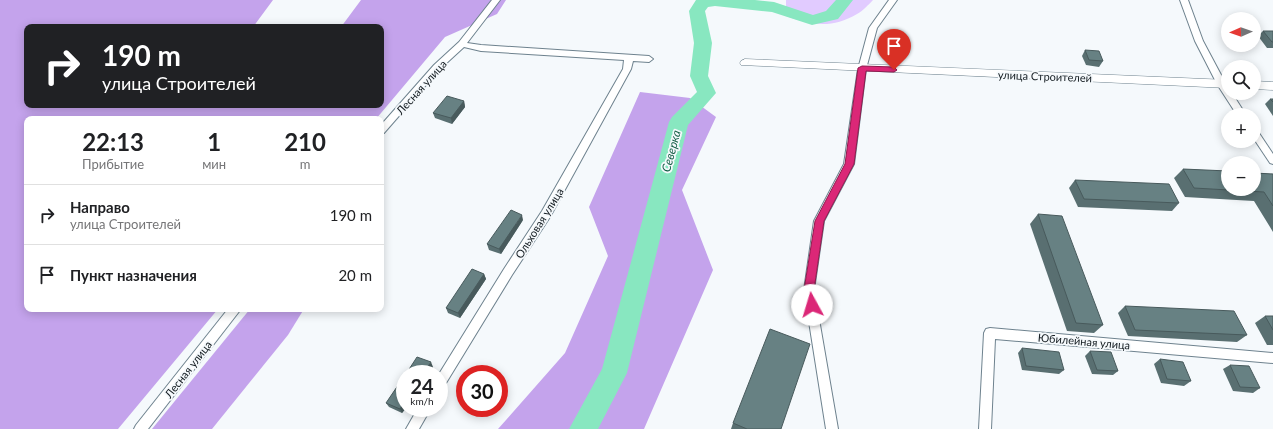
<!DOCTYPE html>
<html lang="ru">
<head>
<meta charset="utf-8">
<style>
	body { margin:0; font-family:Lato,sans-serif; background:#f2f2f2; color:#202124; height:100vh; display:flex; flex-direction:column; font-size:15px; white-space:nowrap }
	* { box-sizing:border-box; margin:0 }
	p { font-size:13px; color:#757577 }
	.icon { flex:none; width:22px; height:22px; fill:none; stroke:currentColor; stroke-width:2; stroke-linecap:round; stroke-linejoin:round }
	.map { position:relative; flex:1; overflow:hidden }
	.sheet { position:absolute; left:24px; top:116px; width:360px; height:196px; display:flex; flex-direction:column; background:#fff; border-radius:8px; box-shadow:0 2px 10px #0003 }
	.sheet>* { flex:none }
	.guide { position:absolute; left:24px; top:24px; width:360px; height:84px; border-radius:8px; box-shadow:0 2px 10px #0003; background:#202124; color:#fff; overflow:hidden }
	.needle { width:26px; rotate:268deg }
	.buttons { position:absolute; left:1221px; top:12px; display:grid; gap:8px }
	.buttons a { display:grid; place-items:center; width:40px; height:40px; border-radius:50%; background:#fff; box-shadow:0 2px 10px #0003; font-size:20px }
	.speed { position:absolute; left:396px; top:365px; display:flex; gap:8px; font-size:20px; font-weight:700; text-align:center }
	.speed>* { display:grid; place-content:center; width:52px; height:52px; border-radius:50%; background:#fff; box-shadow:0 2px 10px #0003; line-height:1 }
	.speed small { font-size:10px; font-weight:400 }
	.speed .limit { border:6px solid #d22; background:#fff; color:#111 }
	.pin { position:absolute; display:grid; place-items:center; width:34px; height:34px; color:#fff; margin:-41px -17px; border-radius:50% 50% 50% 0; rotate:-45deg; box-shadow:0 0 4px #0007 }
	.pin .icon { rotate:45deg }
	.me { position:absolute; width:44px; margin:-22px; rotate:354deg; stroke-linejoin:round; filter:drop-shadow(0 0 3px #0008) }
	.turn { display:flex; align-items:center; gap:14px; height:84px; padding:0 12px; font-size:18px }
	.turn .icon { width:52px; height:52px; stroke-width:2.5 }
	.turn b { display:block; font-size:28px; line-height:34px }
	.eta { display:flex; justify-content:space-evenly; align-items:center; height:68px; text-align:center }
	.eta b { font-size:24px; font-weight:700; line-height:28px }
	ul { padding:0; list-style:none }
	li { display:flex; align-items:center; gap:12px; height:60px; padding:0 12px; border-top:1px solid #e0e0e0 }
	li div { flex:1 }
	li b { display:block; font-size:15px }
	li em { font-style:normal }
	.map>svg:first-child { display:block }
	.green { fill:#e1cbff }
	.forest { fill:#c4a3ec }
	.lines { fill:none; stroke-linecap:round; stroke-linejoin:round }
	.river { fill:#88e7c0; fill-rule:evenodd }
	.minor-casing { stroke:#6e828e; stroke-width:2 }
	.tertiary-casing { stroke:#6e828e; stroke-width:1 }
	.minor { fill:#fff; fill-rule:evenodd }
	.tertiary { fill:#fff; fill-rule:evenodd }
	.wall { fill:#596f71 }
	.shaded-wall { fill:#485a5c }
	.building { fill:#678183; stroke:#485a5c }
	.route { fill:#db2777; stroke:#8e194d }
	.labels { text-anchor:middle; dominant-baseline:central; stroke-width:3.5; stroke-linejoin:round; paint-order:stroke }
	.street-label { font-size:11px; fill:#141c21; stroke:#f5f9fc }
	.water-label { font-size:12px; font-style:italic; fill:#165f46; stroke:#f5f9fc }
</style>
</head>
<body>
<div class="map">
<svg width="1273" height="429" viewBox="0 0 1273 429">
	<rect width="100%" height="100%" fill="#f5f9fc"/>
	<!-- green -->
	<path class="green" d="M786,0H873C868,5 863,11 857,14C832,29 811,25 786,16Z"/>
	<!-- forest -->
	<g class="forest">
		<polygon points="0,0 273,0 253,27 27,27 27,105 381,105 381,27 341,27 361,0 506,0 497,14 445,37 376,119 27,119 27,309 218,309 118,429 0,429"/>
		<polygon points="640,92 690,98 716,117 682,190 713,270 644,429 498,429 565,353 608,256 589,207"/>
		<polygon points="250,309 304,309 288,335 212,429 152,429"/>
	</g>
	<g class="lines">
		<!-- river -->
		<polygon class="river" points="696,0 755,0 774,2 813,15 826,11 836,0 853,0 838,19 812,25 772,12 715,6 708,7 705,11 712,43 708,76 716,93 688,125 627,373 598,429 569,429 602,369 669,122 672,117 697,92 690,76 694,43 689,11"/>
		<defs>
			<g id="minor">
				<polygon points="492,0 500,0 467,43 481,45 649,56 653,59 649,62 633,61 631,69 550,217 512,275 443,388 439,390 439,374 504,269 542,211 623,69 624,60 481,51 464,47 440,69 384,133 381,134 381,125 434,65 459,42"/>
				<polygon points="889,0 897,0 877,28 866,69 854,164 824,221 814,290 838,429 826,429 804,290 814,221 844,164 858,69 869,28"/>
				<polygon points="1180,0 1188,0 1203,41 1228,88 1228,93 1232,93 1246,115 1237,115 1217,84 1195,41"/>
				<polygon points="1254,129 1257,130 1273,154 1273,164 1270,163 1254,139"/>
				<polygon points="228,309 241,309 148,429 134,429 136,425"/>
				<polygon points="990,328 1273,353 1273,363 995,339 991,429 979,429 984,333 986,329"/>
				<polygon points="418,408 431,408 419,429 406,429"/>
			</g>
			<g id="tertiary">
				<polygon points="745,59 1228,80 1228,88 741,65 740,63 741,61"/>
				<polygon points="1254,81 1273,82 1273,90 1254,89"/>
			</g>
		</defs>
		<!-- minor casing -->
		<use href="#minor" class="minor-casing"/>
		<!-- tertiary casing -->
		<use href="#tertiary" class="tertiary-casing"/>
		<!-- minor -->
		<use href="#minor" class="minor"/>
		<!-- tertiary -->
		<use href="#tertiary" class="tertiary"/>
	</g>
	<!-- wall -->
	<g class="wall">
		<polygon points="1263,31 1273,31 1273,48 1267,48 1258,36"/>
		<polygon points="1085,50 1103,61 1099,67 1086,65 1082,56"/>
		<polygon points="1270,99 1273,99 1273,116 1265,104"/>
		<polygon points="464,101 465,107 452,124 435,118 433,113"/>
		<polygon points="1183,169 1273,174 1273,232 1254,201 1185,197 1174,178"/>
		<polygon points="1075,180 1179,203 1172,211 1078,207 1069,188"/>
		<polygon points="1038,214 1103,325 1094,333 1067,331 1030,224"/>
		<polygon points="523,220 501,254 489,250 487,244"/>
		<polygon points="484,274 486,279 460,318 448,313 446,308"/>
		<polygon points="1125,306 1247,335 1237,342 1128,336 1118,313"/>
		<polygon points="1265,316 1273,316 1273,345 1267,345 1255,323"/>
		<polygon points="1022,348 1064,370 1059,374 1022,370 1018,353"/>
		<polygon points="1090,351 1118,371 1113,375 1092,374 1085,356"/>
		<polygon points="1160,359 1191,381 1184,386 1161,383 1154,364"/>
		<polygon points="1230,365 1260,388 1253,393 1233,391 1223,369"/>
		<polygon points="386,403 405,408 406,408 402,413 389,407"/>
		<polygon points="733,423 781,429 731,429"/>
	</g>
	<!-- shaded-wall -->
	<g class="shaded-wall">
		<polygon points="464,101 465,107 452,124 451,118"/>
		<polygon points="522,215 523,220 501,254 499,249"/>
		<polygon points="484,274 486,279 460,318 458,313"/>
		<polygon points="431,362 433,367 428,374 423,374"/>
		<polygon points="405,401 405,408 406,408 402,413 400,409"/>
	</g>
	<!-- building -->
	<g class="building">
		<polygon points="1263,31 1273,31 1273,42 1272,42"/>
		<polygon points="1085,50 1099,51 1103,61 1089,60"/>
		<polygon points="447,96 464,101 451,118 433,113"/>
		<polygon points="1270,99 1273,99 1273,102"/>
		<polygon points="1183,169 1228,171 1228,189 1254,189 1254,173 1273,174 1273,206 1264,192 1194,188"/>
		<polygon points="1075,180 1169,184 1179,203 1084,199"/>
		<polygon points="511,210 522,215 499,249 487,244"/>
		<polygon points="1038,214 1062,216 1103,325 1076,323"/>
		<polygon points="472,269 484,274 458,313 446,308"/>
		<polygon points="1125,306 1234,311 1247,335 1135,330"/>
		<polygon points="1265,316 1273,316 1273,330"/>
		<polygon points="770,329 810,344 781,429 747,429 733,423"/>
		<polygon points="1022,348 1059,352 1064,370 1026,366"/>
		<polygon points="1090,351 1111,352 1118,371 1097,370"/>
		<polygon points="417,357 431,362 423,374 406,374"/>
		<polygon points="1160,359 1183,362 1191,381 1167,379"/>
		<polygon points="1230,365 1249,366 1260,388 1240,387"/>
		<polygon points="405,375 405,401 400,409 386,403"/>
	</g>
	<!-- route -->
	<polygon class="route" points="862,66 894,67 897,70 894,72 866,71 854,164 824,221 814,290 817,305 815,308 812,309 808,308 804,290 815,221 845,164 858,68"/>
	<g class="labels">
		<!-- street labels -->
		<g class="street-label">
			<text transform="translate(1045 76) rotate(2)">улица Строителей</text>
			<text transform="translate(421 87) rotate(-48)">Лесная улица</text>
			<text transform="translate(539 223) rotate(-58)">Ольховая улица</text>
			<text transform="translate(1084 341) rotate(5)">Юбилейная улица</text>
			<text transform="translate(188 369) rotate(-52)">Лесная улица</text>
		</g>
		<!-- water labels -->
		<g class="water-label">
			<text transform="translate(671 151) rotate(-75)">Северка</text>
		</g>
	</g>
</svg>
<div class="buttons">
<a><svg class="needle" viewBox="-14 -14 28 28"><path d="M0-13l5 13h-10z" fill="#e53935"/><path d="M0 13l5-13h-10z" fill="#757577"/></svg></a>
<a><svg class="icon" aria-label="search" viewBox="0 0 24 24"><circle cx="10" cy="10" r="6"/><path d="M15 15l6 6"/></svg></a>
<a>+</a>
<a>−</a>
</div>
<div class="speed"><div>24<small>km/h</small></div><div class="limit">30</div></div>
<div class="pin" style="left:894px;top:70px;background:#d93025"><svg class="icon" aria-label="arrive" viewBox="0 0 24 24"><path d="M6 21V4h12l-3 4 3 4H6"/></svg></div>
<svg class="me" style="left:812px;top:305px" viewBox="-20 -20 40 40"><circle r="19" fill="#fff"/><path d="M0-13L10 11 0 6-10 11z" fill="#db2777"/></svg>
<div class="guide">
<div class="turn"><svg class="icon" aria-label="right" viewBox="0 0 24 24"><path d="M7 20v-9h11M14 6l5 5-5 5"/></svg><div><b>190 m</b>улица Строителей</div></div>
</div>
<section class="sheet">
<div class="eta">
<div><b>22:13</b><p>Прибытие</p></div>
<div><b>1</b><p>мин</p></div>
<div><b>210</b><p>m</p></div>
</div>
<ul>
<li><svg class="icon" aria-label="right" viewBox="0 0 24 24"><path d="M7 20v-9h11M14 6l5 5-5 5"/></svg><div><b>Направо</b><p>улица Строителей</p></div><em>190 m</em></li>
<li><svg class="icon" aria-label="arrive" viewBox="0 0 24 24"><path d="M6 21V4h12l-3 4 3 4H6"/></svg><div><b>Пункт назначения</b></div><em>20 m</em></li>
</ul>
</section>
</div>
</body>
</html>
